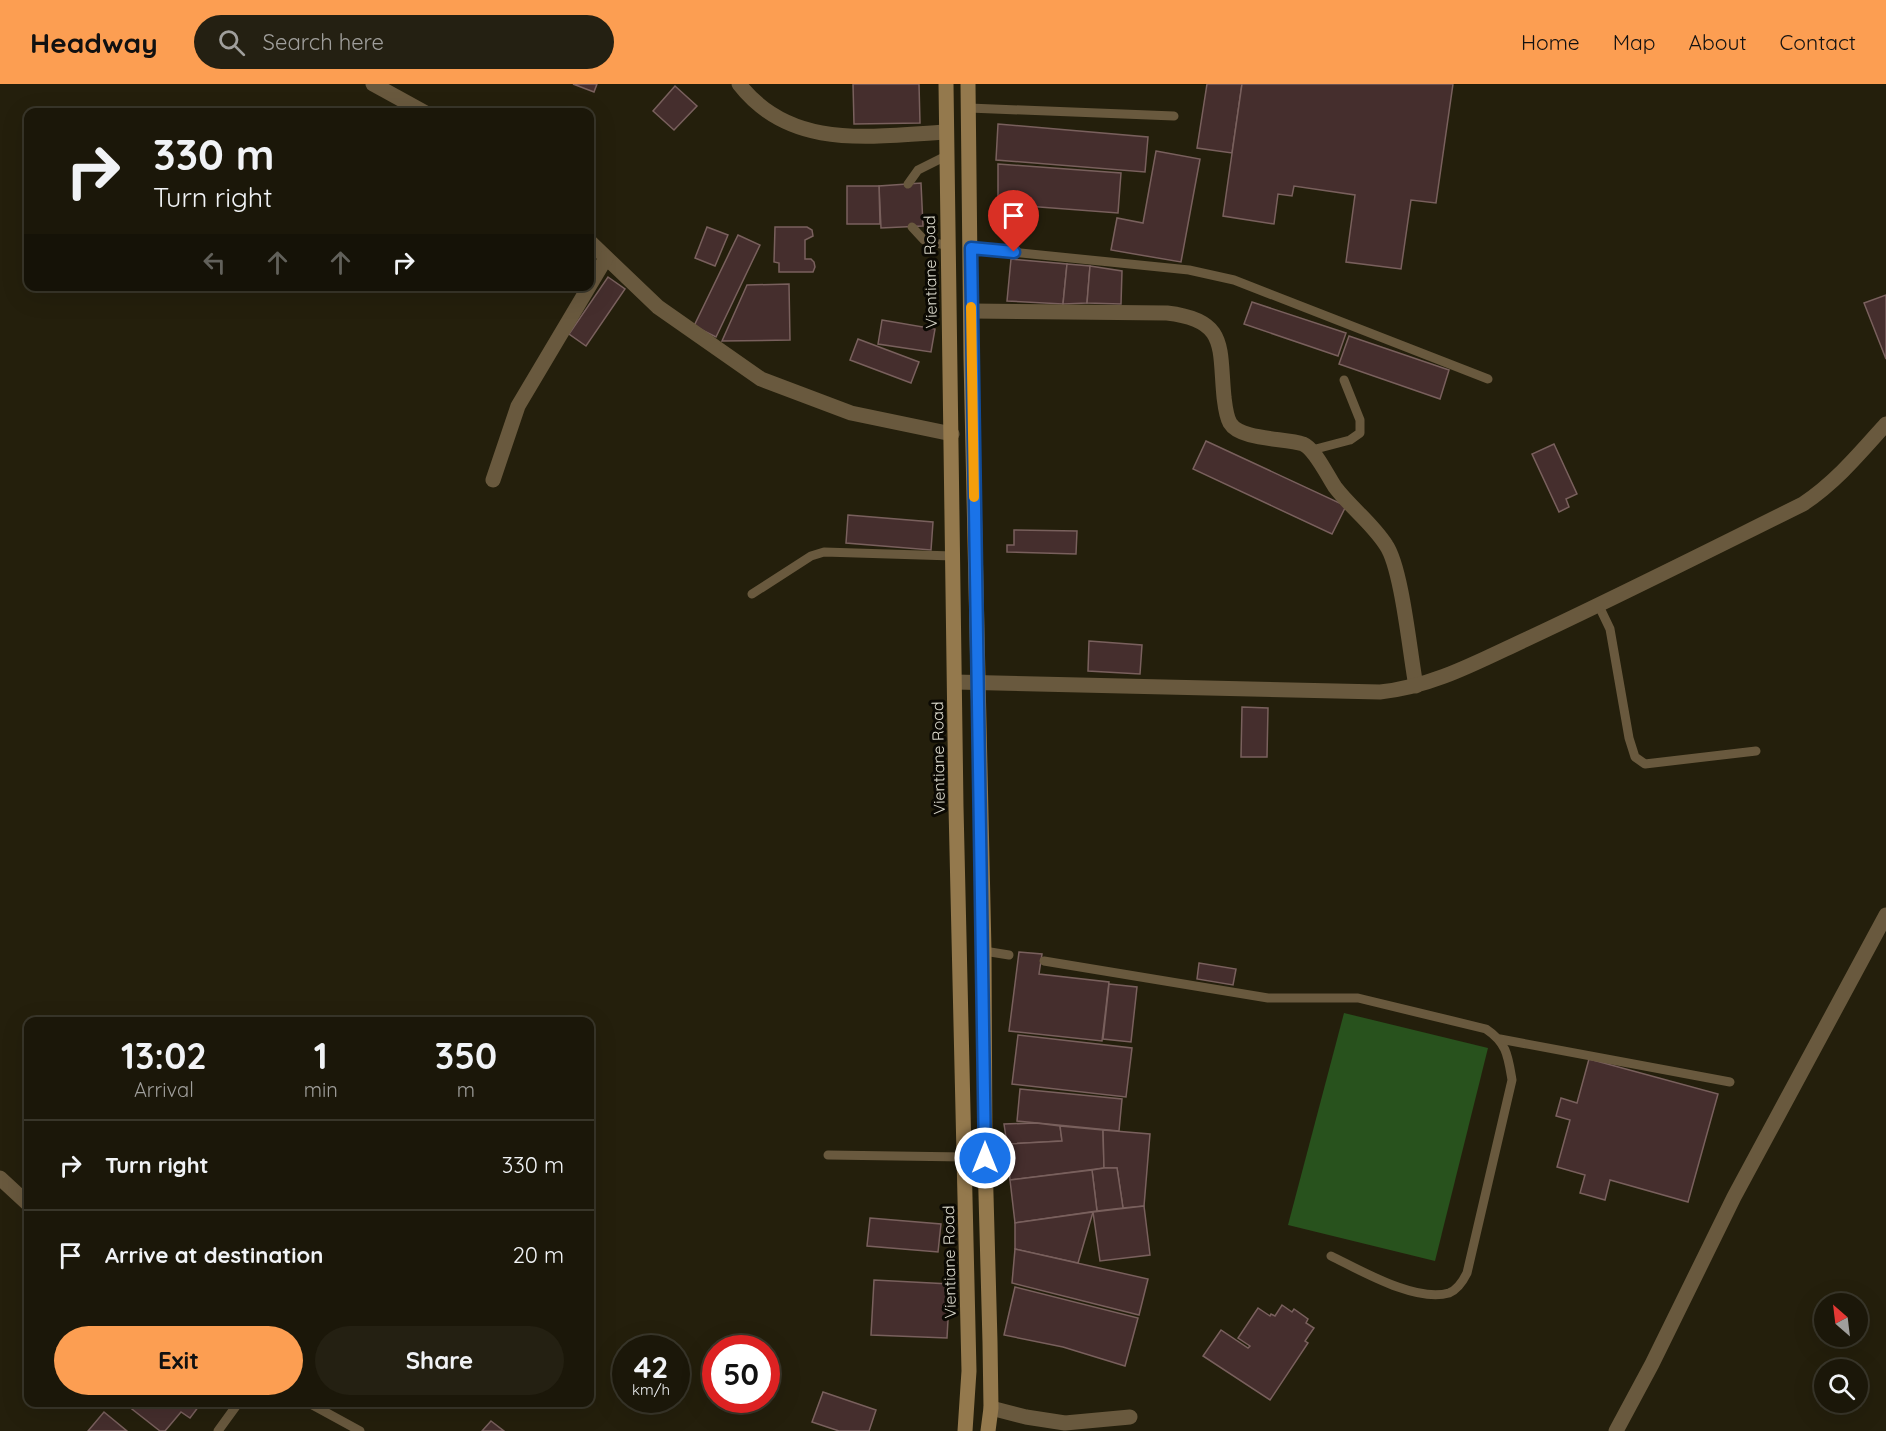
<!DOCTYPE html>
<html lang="en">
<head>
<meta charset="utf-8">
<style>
	body { margin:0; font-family:Quicksand,sans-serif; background:#242012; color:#f1f3f6; height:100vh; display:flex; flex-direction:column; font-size:22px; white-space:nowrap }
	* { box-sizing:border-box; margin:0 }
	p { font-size:20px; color:#a09f9c }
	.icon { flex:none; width:33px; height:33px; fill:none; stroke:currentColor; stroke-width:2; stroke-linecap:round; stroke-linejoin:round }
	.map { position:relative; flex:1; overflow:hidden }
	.drawer { position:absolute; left:24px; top:933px; width:570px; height:390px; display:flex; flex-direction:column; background:#1b1709; border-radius:12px; box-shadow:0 6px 24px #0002,0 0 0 2px #39362a }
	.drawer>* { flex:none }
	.guide { position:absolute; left:24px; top:24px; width:570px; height:183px; border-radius:12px; box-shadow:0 6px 24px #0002,0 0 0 2px #39362a; background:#1b1709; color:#f1f3f6; overflow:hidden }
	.needle { width:39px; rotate:332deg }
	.tools { position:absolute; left:1814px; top:1209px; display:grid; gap:12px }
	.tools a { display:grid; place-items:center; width:54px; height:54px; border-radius:50%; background:#1b1709; box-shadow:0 6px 24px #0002,0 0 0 2px #39362a; font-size:30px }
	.speed { position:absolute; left:612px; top:1251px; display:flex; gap:12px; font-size:30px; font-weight:700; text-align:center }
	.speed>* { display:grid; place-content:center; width:78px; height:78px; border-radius:50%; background:#1b1709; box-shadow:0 6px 24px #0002,0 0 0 2px #39362a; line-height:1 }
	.speed small { font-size:15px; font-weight:400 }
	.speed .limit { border:9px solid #d22; background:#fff; color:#111 }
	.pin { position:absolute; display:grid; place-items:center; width:51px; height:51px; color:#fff; margin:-62px -26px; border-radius:50% 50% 50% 0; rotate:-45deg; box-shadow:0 0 6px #0007 }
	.pin .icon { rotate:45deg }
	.me { position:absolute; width:66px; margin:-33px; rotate:0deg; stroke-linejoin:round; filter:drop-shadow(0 0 4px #0008) }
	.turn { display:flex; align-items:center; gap:21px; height:126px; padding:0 30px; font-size:27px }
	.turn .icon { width:78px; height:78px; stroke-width:2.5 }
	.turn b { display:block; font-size:42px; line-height:51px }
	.lanes { display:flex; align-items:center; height:57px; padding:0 30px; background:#0003; justify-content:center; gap:30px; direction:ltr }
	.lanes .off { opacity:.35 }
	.eta { display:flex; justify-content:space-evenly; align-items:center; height:102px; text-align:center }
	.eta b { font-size:36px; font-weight:700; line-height:42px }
	.button { display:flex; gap:12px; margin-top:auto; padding:12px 30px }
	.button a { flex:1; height:69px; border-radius:36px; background:#fc9e52; color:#111; font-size:24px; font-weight:700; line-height:69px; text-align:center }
	.button a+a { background:#242012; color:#f1f3f6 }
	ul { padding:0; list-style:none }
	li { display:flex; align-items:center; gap:18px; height:90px; padding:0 30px; border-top:2px solid #39362a }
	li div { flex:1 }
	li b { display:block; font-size:22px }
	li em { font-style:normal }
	header { display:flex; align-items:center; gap:36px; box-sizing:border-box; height:84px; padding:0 30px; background:#fc9e52; color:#111 }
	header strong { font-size:28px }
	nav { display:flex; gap:33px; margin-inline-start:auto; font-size:21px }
	.search { width:420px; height:54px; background:#242012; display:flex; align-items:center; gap:15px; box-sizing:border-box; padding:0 21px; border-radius:33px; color:#a09f9c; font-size:22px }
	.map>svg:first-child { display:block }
	.green { fill:#28521d }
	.building { fill:#452e2d; stroke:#79605d; stroke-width:1.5 }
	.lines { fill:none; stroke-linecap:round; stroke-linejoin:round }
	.lane { stroke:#69593e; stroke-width:9 }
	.street { stroke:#69593e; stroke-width:15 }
	.secondary { stroke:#94794d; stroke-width:15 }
	.route-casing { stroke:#114b97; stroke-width:15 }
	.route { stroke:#1a73e8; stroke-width:10 }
	.slow { stroke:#f59e0b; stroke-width:10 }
	.labels { text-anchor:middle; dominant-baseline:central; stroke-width:6; stroke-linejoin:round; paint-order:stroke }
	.street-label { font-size:16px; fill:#dedccf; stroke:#0b0903 }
</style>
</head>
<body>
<header>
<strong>Headway</strong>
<div class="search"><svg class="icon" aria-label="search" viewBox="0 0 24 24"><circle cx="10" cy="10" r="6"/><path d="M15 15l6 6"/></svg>Search here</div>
<nav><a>Home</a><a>Map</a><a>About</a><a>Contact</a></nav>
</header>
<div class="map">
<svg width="1886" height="1347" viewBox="0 0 1886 1347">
	<rect width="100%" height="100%" fill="#241f0c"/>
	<!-- green -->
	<polygon class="green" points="1344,929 1488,964 1435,1177 1288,1141"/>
	<!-- building -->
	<g class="building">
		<polygon points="573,0 597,0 594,8"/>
		<polygon points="853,0 919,0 920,39 854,40"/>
		<polygon points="1207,0 1242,0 1232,69 1197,64"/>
		<polygon points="1242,0 1453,0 1436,119 1411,116 1401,185 1346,178 1355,111 1294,102 1292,112 1278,110 1274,140 1223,132"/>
		<polygon points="675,2 697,22 674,46 653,27"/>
		<polygon points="998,40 1148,53 1145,88 996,76"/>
		<polygon points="1156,67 1200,75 1181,178 1111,166 1117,134 1143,139"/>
		<polygon points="998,80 1121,89 1118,129 998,120"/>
		<polygon points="921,99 923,142 881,144 879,102"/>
		<polygon points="847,102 879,102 880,140 847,140"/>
		<polygon points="707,143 728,151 715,182 695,174"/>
		<polygon points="775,143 807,143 812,146 813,152 805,156 805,175 811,175 814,178 815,183 813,188 779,188 779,179 774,178"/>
		<polygon points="738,151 760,161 716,253 694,242"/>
		<polygon points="1011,175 1067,180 1063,220 1007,217"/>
		<polygon points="1067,180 1090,182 1087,219 1063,220"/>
		<polygon points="1090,182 1122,187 1121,220 1087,219"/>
		<polygon points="608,193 625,205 586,262 569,250"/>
		<polygon points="789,200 790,256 722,257 747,201"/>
		<polygon points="1886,211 1886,275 1864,219"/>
		<polygon points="1252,218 1346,249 1338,272 1244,240"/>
		<polygon points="882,236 935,245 931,268 878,260"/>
		<polygon points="1349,252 1449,286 1440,315 1339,280"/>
		<polygon points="858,255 919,278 911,299 850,276"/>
		<polygon points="1206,357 1346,422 1332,450 1193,385"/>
		<polygon points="1554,360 1577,410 1566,415 1569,423 1559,428 1532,370"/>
		<polygon points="848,431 933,438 931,466 846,459"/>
		<polygon points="1014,446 1077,447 1076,470 1007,468 1007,461 1014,461"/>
		<polygon points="1089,557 1142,561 1140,590 1088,587"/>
		<polygon points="1242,623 1268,624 1267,673 1241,673"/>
		<polygon points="1019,868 1042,870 1039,890 1109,898 1102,957 1009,947"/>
		<polygon points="1199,879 1236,885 1233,901 1197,895"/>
		<polygon points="1109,900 1137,903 1131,958 1103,955"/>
		<polygon points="1018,951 1132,964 1126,1013 1012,1000"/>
		<polygon points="1589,975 1718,1010 1688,1118 1610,1096 1605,1116 1580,1109 1585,1091 1557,1083 1570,1036 1556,1032 1561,1014 1577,1019"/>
		<polygon points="1020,1005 1122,1015 1119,1047 1017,1037"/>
		<polygon points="1036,1039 1060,1042 1062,1057 1007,1060 1004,1040"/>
		<polygon points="1060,1042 1103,1046 1104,1084 1010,1096 1007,1060 1062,1057"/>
		<polygon points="1103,1046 1150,1050 1144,1122 1123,1124 1117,1084 1104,1084"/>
		<polygon points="1104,1084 1117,1084 1123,1124 1097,1127 1092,1086"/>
		<polygon points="1092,1086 1097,1127 1015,1139 1010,1096"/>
		<polygon points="1144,1122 1150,1171 1100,1177 1093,1128"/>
		<polygon points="1093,1128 1078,1179 1015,1165 1015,1139"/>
		<polygon points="870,1134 941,1140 938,1168 867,1162"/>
		<polygon points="1015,1165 1148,1195 1139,1231 1012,1199"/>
		<polygon points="874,1196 950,1200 947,1254 871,1251"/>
		<polygon points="1015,1203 1138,1234 1125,1282 1063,1263 1004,1251"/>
		<polygon points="1282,1221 1292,1228 1294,1225 1308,1235 1306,1239 1314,1244 1305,1257 1308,1259 1270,1316 1203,1272 1221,1246 1248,1264 1250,1262 1238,1254 1258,1224 1270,1232 1271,1230 1275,1232"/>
		<polygon points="823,1308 876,1326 869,1347 839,1347 812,1338"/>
		<polygon points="123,1318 202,1318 190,1334 181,1328 165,1347 160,1347"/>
		<polygon points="104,1328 127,1347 88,1347"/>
		<polygon points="491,1337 504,1347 482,1347"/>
	</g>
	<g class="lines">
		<!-- lane -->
		<g class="lane">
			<polyline points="969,24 1174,32"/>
			<polyline points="908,100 918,86 946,72"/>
			<polyline points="912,143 924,156 948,162"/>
			<polyline points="971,164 1189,186 1234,196 1488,295"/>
			<polyline points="1312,366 1350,356 1360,349 1360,336 1344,296"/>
			<polyline points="752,510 811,472 824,468 953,472"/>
			<polyline points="1599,522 1610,545 1629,654 1635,673 1645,680 1756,667"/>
			<polyline points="984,867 1009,871"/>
			<path d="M1044,877L1268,914H1358L1486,945C1507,959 1508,972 1512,996L1467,1189C1463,1197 1457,1206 1449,1209C1416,1219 1360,1186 1331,1172"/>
			<polyline points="1500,955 1730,998"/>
			<polyline points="828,1071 965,1073"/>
			<polyline points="307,1318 360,1347"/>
			<polyline points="218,1347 239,1318"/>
		</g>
		<!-- street -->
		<g class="street">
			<polyline points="373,0 424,28"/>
			<path d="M739,0C791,67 871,52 946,48"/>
			<polyline points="590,158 658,223 761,295 851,329 952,350"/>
			<path d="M971,227L1167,229C1228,236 1219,263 1224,313C1225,321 1226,332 1230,339C1240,356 1285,354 1303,360C1315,365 1327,391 1335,403C1350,423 1372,439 1386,461C1402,484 1410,571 1416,602"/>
			<polyline points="493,396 518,322 606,174"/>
			<path d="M955,598L1380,608C1433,603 1481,576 1529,554C1621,511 1712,465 1803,420C1836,398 1860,369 1886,340"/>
			<polyline points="0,1094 27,1119"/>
			<polyline points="991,1324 1026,1333 1065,1339 1130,1333"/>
			<polyline points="1616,1347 1652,1280 1734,1113 1886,831"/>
		</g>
		<!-- secondary -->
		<g class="secondary">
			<polyline points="946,0 956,723 969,1287 965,1347"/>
			<polyline points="968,0 971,275 984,867 985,1074 990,1258 991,1324 988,1347"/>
		</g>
	</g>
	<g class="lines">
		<defs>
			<path id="route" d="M985,1074C983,770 974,467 971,164L1014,168"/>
		</defs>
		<!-- route casing -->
		<use href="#route" class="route-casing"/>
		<!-- route -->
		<use href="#route" class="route"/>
		<!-- slow -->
		<polyline class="slow" points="971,223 974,413"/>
	</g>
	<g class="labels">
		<!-- street labels -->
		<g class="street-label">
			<text transform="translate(930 188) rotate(-91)">Vientiane Road</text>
			<text transform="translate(938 674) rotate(-91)">Vientiane Road</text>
			<text transform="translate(949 1178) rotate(-91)">Vientiane Road</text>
		</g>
	</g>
</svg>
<div class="tools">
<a><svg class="needle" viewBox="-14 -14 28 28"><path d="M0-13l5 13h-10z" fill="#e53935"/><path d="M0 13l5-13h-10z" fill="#a09f9c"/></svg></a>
<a><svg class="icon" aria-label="search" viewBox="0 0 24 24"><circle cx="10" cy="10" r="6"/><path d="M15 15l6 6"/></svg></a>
</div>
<div class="speed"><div>42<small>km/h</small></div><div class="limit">50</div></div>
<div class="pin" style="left:1014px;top:168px;background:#d93025"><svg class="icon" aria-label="arrive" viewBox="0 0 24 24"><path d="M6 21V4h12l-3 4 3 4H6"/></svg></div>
<svg class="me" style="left:985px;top:1074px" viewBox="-20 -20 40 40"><circle r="17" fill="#1a73e8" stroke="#fff" stroke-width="3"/><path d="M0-11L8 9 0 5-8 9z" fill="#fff"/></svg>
<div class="guide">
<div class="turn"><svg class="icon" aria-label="right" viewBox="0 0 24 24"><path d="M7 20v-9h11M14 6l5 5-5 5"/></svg><div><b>330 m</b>Turn right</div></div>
<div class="lanes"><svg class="icon off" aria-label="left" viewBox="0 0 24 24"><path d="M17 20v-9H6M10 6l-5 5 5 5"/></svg><svg class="icon off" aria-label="ahead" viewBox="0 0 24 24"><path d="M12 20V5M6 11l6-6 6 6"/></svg><svg class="icon off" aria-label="ahead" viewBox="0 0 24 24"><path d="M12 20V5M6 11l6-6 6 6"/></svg><svg class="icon" aria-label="right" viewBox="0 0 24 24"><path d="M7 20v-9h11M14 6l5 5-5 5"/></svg></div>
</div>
<section class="drawer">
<div class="eta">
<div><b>13:02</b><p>Arrival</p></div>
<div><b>1</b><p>min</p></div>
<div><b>350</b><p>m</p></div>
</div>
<ul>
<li><svg class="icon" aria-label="right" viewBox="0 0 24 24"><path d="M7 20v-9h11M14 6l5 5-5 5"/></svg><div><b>Turn right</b></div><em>330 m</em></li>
<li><svg class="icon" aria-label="arrive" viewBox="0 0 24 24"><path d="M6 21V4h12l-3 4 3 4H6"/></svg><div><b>Arrive at destination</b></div><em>20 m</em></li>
</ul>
<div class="button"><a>Exit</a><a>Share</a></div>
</section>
</div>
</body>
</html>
